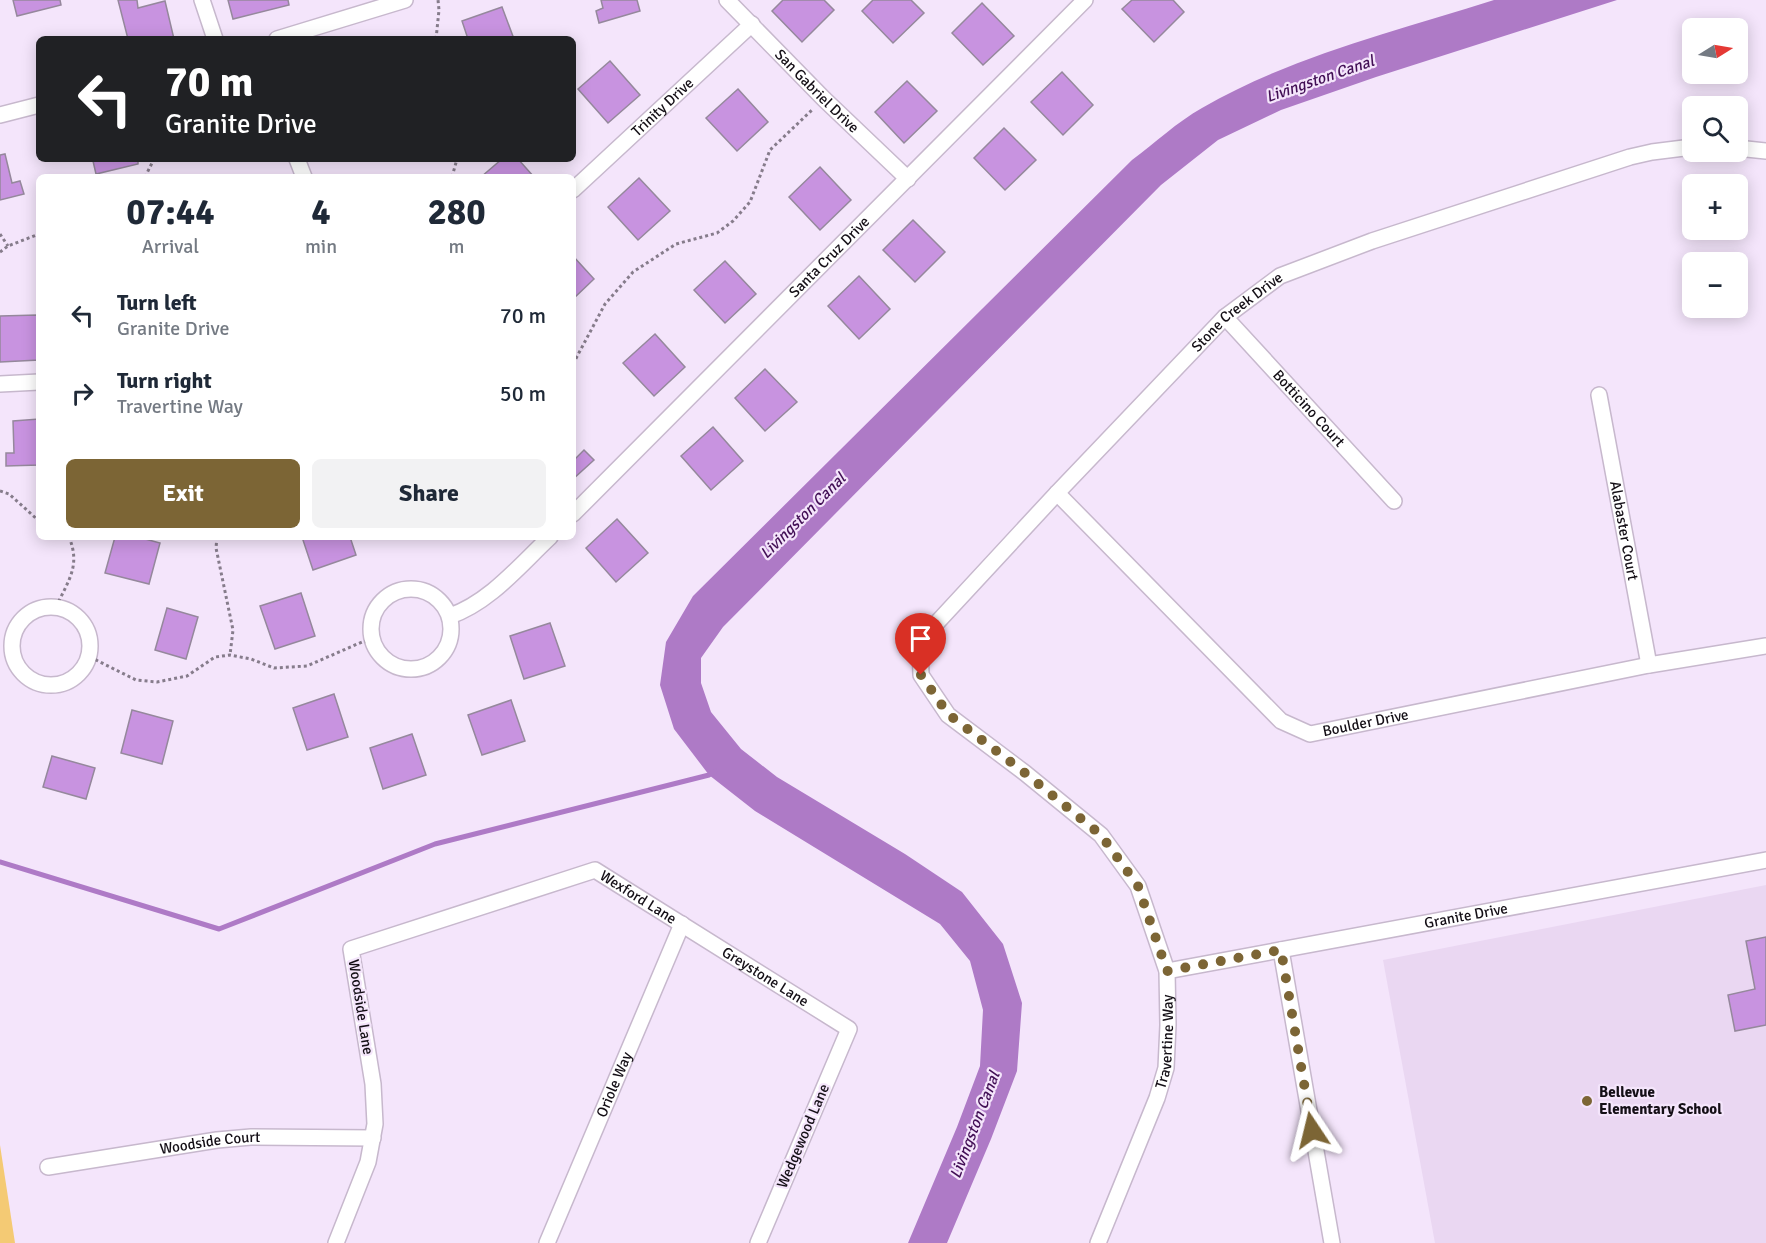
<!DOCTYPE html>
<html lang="en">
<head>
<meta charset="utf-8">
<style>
	body { margin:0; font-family:Signika,sans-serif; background:#f2f2f3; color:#1f2937; height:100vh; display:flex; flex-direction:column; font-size:22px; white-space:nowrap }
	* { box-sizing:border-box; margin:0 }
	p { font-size:20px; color:#747a83 }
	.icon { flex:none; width:33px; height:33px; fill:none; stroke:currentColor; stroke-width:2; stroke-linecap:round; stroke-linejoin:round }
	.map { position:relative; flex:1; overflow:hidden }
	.sheet { position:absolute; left:36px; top:174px; width:540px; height:366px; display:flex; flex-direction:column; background:#fff; border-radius:9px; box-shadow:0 3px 15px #0003 }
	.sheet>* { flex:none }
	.guide { position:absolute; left:36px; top:36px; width:540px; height:126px; border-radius:9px; box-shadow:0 3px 15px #0003; background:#202124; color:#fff; overflow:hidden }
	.needle { width:39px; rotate:79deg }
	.fabs { position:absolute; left:1682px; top:18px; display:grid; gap:12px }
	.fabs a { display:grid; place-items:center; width:66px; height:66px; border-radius:9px; background:#fff; box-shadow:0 3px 15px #0003; font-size:30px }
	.pin { position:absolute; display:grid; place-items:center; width:51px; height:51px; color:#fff; margin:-62px -26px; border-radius:50% 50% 50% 0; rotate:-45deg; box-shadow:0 0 6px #0007 }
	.pin .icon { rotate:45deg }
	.me { position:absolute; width:66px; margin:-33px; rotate:350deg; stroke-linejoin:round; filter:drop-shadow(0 0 4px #0008) }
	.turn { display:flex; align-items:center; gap:21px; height:126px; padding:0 30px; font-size:27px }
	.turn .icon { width:78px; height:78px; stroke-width:2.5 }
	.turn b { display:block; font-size:42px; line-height:51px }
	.eta { display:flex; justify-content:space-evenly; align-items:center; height:102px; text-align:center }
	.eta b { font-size:36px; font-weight:700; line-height:42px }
	.action { display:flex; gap:12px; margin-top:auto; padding:12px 30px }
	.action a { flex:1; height:69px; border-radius:9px; background:#7c6535; color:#fff; font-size:24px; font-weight:700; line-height:69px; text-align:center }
	.action a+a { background:#f2f2f3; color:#1f2937 }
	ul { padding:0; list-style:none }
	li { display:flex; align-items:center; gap:18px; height:78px; padding:0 30px }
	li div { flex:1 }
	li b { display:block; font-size:22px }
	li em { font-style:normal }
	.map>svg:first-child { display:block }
	.built { fill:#ead7f2 }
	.green { fill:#f4ca74 }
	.water { fill:#ae7ac6 }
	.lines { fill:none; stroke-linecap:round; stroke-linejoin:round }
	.stream { stroke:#ae7ac6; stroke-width:5 }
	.building { fill:#c893e0; stroke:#95889c; stroke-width:1.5 }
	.street-casing { stroke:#c7b8cd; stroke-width:18 }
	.path { stroke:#867c8b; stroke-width:3; stroke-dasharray:3 3; stroke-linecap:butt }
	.street { stroke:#fff; stroke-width:15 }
	.route { stroke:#7c6535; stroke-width:10; stroke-dasharray:0 18 }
	.poi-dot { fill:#7c6535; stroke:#f4e5fb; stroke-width:2 }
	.labels { text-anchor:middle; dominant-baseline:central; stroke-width:4.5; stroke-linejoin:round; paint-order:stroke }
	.street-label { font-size:15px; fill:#140f16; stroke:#f4e5fb }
	.poi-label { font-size:15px; font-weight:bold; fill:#140f16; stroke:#f4e5fb; text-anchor:start }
	.water-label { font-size:16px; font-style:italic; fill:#420f55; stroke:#f4e5fb }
</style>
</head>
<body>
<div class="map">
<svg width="1766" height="1243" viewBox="0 0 1766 1243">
	<rect width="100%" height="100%" fill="#f4e5fb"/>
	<!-- built -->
	<polygon class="built" points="1766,885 1766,1243 1435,1243 1383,960"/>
	<!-- green -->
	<polygon class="green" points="0,1145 15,1243 0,1243"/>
	<!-- water -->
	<path class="water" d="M1494,0H1617L1376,77L1281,110L1218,140L1161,185L723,627L701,658V683L711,712L741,749L777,777L905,854L962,892L1003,944L1022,1003L1017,1071L991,1139L947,1243H908L957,1127L980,1066L983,1010L970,961L940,924L755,811L709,775L674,729L660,685L666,642L693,596L1132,160C1155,143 1177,122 1202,108C1292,56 1396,31 1494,0Z"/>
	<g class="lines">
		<!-- stream -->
		<polyline class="stream" points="0,862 219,929 435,844 709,775 715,771"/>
	</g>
	<!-- building -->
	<g class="building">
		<polygon points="13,0 60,0 61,5 17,16"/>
		<polygon points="118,0 137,0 138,8 165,1 174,39 128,39"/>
		<polygon points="228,0 288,0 289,5 233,19"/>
		<polygon points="601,0 637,0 640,11 599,23 596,11 603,8"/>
		<polygon points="783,0 824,0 834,10 802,42 772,11"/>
		<polygon points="873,0 911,0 924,13 893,43 862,11"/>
		<polygon points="1132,0 1173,0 1184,12 1154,42 1122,9"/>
		<polygon points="982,3 1014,36 983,65 952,33"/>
		<polygon points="502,7 514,39 468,39 462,21"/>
		<polygon points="610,61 640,95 608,123 578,89"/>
		<polygon points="1062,72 1093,105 1063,135 1031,102"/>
		<polygon points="907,81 937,111 904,143 875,112"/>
		<polygon points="738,89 768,122 737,151 706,118"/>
		<polygon points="1004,128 1036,160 1005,190 974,158"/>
		<polygon points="5,154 12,183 20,181 24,194 0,200 0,155"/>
		<polygon points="103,159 138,159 138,164 96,174 93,161"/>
		<polygon points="502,159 518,159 534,177 481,177"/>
		<polygon points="820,167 851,200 820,230 789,197"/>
		<polygon points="639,178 670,211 638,240 608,207"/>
		<polygon points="913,220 945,252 915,282 883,250"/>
		<polygon points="573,256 594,279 573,299"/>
		<polygon points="725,261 756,294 725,323 694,290"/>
		<polygon points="859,276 890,309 859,339 828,306"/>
		<polygon points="37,315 39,360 0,362 0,316"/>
		<polygon points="655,334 685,367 654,396 623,363"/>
		<polygon points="765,369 797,402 765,431 735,398"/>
		<polygon points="39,419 39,465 6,466 6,453 14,453 13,421"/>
		<polygon points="713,427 743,461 711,490 681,456"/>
		<polygon points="584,450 594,460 573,479 573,461"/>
		<polygon points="617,519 648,553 616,582 586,548"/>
		<polygon points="115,537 138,537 160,543 149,584 105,573"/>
		<polygon points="302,537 350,537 356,555 313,570"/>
		<polygon points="301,593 315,636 275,649 260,606"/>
		<polygon points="167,608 198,617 186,659 155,650"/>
		<polygon points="550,623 565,666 524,679 510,636"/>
		<polygon points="334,694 348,737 307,750 293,708"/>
		<polygon points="511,700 525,741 482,755 468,715"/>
		<polygon points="132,710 173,721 162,764 121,753"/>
		<polygon points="412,734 426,775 383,789 370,748"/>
		<polygon points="52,756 95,768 86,799 43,787"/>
		<polygon points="1766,937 1766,1025 1735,1031 1728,995 1755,989 1746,941"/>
	</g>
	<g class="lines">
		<defs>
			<g id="street">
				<polyline points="202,0 215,39"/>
				<path id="s1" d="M727,0L824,99L908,179"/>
				<polyline points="277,39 405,0"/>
				<polyline points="0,115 39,105"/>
				<polyline points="1737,148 1766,151"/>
				<polyline points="297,159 304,177"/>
				<path id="s2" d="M573,190L752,24"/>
				<path id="s3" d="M1225,317L1394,501"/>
				<polyline points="0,384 39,382"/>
				<path id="s4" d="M1599,395L1649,665"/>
				<path id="s5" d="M1057,493L1281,721L1310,734L1649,665L1766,646"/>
				<path id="s6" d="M573,514L1085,0"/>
				<circle cx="411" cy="629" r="40"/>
				<circle cx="51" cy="646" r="39"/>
				<path d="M450,616C490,602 519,566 550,537"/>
				<polyline points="1281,950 1332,1243"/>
				<path id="s7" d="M1167,971L1766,860"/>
				<path id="s8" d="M48,1167L217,1140L251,1137L373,1138"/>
				<path id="s9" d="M336,1243L368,1162L375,1124L373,1084L351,949L595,870L849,1029L758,1243"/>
				<path id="s10" d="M547,1243L682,924"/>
				<path id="s11" d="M1098,1243L1157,1098L1166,1068L1168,1025L1167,971L1138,886L1101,835L1025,773L948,715L921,675L920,641L1057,493L1225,317L1280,276L1372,241L1630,157L1652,152L1692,147"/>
			</g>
		</defs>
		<!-- street casing -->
		<use href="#street" class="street-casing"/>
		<!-- path -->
		<g class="path">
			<polyline points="436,39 439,10 438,0"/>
			<polyline points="145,177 154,159"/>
			<polyline points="452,177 457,159"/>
			<polyline points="0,234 8,246"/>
			<polyline points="0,252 8,246 39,234"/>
			<polyline points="573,364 605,304 633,272 676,244 717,233 733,221 750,202 770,150 813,109"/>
			<polyline points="0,491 9,494 39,521"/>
			<polyline points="217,537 216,548 233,630 230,655"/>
			<path d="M56,607C68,581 81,566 69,537"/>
			<polyline points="90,657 136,680 157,682 187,676 215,657 230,655 251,659 274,668 307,666 362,642 372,641"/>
		</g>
		<!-- street -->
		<use href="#street" class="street"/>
	</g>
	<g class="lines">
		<!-- route -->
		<polyline class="route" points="921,675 948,714 1025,773 1101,835 1138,886 1167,971 1281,950 1312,1130"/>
	</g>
	<!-- markers -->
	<circle class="poi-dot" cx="1587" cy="1101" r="6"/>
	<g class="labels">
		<!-- street labels -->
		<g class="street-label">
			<text stroke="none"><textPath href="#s1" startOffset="128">San Gabriel Drive</textPath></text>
			<text stroke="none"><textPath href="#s2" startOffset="122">Trinity Drive</textPath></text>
			<text stroke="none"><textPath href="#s6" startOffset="363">Santa Cruz Drive</textPath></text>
			<text stroke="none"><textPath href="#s11" startOffset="1172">Stone Creek Drive</textPath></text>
			<text stroke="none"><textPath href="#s3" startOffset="124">Botticino Court</textPath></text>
			<text stroke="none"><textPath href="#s4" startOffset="138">Alabaster Court</textPath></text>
			<text stroke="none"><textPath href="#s5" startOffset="408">Boulder Drive</textPath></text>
			<text stroke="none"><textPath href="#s9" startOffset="610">Wexford Lane</textPath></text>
			<text stroke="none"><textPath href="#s7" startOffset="304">Granite Drive</textPath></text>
			<text stroke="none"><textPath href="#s9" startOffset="760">Greystone Lane</textPath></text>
			<text transform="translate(361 1007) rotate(81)">Woodside Lane</text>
			<text stroke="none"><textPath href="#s11" startOffset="214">Travertine Way</textPath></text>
			<text stroke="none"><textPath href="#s10" startOffset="172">Oriole Way</textPath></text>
			<text transform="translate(803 1136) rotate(-67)">Wedgewood Lane</text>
			<text stroke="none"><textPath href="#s8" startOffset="164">Woodside Court</textPath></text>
		</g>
		<!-- poi labels -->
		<g class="poi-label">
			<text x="1599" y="1092">Bellevue<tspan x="1599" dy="17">Elementary School</tspan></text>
		</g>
		<!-- water labels -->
		<g class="water-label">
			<text transform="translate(1320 79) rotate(-19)">Livingston Canal</text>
			<text transform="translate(803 516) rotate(-45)">Livingston Canal</text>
			<text transform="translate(975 1125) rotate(-69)">Livingston Canal</text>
		</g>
	</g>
</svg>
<div class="fabs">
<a><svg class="needle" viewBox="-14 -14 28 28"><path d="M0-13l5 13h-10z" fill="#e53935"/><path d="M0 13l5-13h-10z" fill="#747a83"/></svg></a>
<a><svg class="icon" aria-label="search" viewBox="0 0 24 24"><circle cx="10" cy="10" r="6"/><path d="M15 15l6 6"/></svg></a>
<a>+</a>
<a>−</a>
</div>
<div class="pin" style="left:921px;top:675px;background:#d93025"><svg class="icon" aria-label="arrive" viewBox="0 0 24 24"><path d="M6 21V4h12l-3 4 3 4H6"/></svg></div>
<svg class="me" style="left:1312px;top:1130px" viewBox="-20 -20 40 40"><path d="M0-17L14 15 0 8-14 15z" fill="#7c6535" stroke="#fff" stroke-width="4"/></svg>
<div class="guide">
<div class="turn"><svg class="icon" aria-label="left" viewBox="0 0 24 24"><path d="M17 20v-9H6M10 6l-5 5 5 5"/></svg><div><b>70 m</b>Granite Drive</div></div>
</div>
<section class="sheet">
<div class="eta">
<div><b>07:44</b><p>Arrival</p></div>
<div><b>4</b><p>min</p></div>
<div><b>280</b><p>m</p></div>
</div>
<ul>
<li><svg class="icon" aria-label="left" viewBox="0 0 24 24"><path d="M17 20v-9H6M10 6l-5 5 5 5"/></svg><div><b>Turn left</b><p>Granite Drive</p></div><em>70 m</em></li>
<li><svg class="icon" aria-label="right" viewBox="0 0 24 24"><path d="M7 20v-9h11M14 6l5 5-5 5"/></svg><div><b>Turn right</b><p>Travertine Way</p></div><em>50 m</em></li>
</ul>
<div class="action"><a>Exit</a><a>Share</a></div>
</section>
</div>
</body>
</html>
